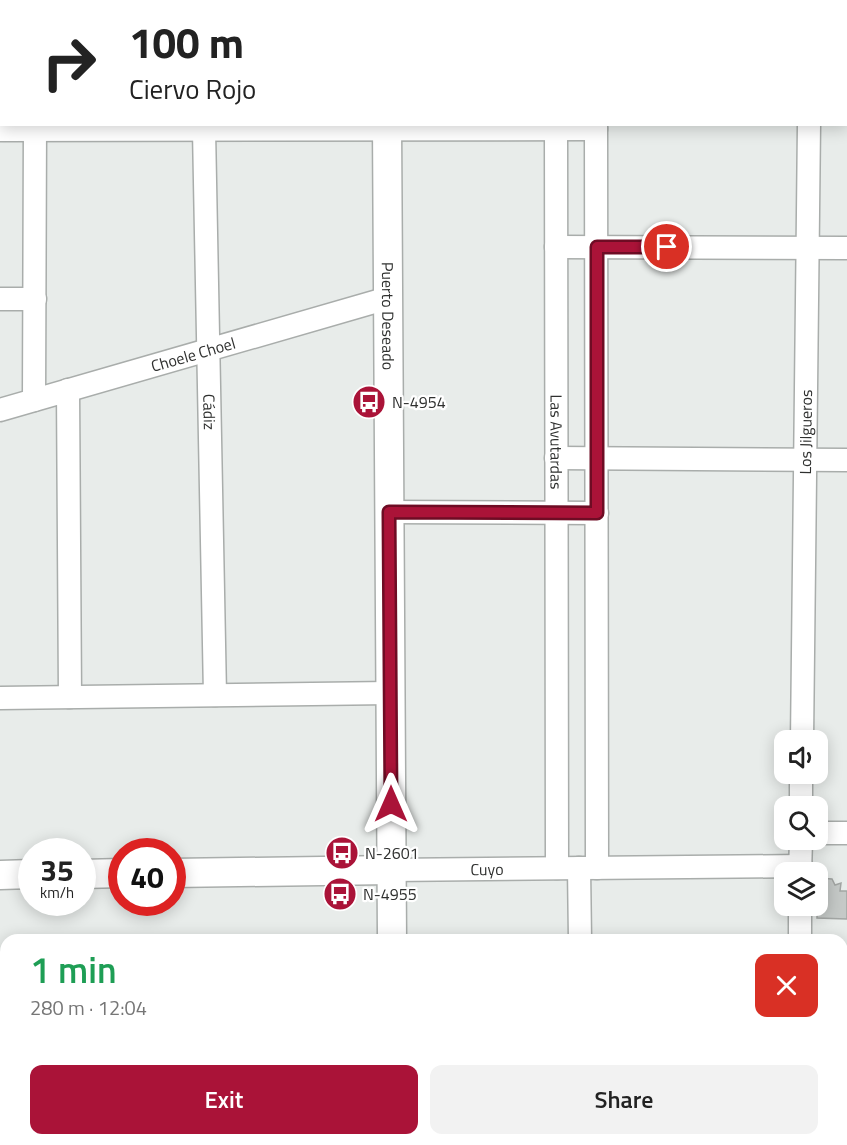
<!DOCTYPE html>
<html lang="en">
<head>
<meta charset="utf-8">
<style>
	body { margin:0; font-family:"Titillium Web",sans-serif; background:#f2f2f2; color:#222; height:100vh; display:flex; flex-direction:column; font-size:22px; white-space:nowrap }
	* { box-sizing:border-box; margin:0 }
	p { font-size:20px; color:#767676 }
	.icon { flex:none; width:33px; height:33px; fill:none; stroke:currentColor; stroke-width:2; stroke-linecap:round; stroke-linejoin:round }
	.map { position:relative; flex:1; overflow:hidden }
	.panel { position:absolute; left:0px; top:934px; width:848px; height:212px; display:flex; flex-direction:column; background:#fff; border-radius:18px 18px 0 0; box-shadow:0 3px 15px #0003 }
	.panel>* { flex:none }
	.banner { position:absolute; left:0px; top:0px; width:848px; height:126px; box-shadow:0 3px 15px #0003; background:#fff; color:#222; overflow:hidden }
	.tools { position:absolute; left:774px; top:730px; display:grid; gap:12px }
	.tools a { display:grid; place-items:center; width:54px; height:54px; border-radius:12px; background:#fff; box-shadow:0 3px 15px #0003; font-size:30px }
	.speed { position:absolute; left:18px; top:838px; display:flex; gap:12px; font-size:30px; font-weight:700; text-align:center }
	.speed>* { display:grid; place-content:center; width:78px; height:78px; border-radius:50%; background:#fff; box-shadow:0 3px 15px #0003; line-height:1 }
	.speed small { font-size:15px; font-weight:400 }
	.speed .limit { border:9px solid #d22; background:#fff; color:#111 }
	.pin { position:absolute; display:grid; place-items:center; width:51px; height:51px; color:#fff; margin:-26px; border:3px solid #fff; border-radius:50%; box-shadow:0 2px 6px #0007 }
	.me { position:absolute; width:66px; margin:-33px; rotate:0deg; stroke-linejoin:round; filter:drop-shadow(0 0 4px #0008) }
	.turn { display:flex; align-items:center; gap:21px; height:126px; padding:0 30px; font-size:27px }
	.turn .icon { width:78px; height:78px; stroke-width:2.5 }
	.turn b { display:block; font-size:42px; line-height:51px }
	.round { display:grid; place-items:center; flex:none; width:63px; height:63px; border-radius:12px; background:#f2f2f2 }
	.overview { display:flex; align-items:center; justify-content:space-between; height:102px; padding:0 30px }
	h1 { font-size:36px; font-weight:600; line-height:45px; color:#1e9e55 }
	.cta { display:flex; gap:12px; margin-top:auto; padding:12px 30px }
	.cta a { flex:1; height:69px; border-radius:12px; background:#aa1338; color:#fff; font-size:24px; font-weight:600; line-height:69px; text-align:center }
	.cta a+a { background:#f2f2f2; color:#222 }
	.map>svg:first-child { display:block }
	.building { fill:#c5c9c7; stroke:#a3a6a4; stroke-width:1.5 }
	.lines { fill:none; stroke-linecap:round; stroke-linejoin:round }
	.minor-casing { stroke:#a9adab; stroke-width:25 }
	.tertiary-casing { stroke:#a9adab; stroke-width:31 }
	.minor { stroke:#fff; stroke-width:22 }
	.tertiary { stroke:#fff; stroke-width:28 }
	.route-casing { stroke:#6e0c24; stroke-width:15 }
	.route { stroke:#aa1338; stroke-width:10 }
	.labels { text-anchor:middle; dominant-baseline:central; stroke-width:4.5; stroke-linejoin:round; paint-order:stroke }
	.street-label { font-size:16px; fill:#2f302f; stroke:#fff }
	.poi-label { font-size:16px; fill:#2f302f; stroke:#fff; text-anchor:start }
</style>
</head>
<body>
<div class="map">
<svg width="847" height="1145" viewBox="0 0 847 1145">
	<rect width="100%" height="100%" fill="#e8ecea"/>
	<!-- building -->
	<polygon class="building" points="818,878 832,879 835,885 841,883 840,891 847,891 847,919 817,918"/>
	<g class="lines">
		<defs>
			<g id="minor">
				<polyline points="555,0 555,2"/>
				<polyline points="35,2 35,0"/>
				<polyline points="596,2 596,0"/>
				<polyline points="810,2 810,0"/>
				<path id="s1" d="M556,124L557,868"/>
				<polyline points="596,124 597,868"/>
				<polyline points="0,130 596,129"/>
				<path id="s2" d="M204,130L215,695"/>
				<polyline points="556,247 847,248"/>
				<polyline points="0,299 35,299"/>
				<polyline points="68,390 70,697"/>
				<polyline points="34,400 35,124"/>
				<path id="s3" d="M0,410L388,298"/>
				<polyline points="556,458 847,460"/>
				<polyline points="389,512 597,513"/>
				<polyline points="0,698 390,693"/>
				<path id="s4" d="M802,741L809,124"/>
				<polyline points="801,807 801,774"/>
				<polyline points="818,833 847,833"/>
				<polyline points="579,868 580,940"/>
				<path id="s5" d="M391,870L801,866"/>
				<polyline points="800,873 801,840"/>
				<polyline points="800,940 800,906"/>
				<polyline points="0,1044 6,1044"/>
			</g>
			<g id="tertiary">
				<polyline points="386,0 386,2"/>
				<path id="s6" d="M387,124L392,940"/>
				<polyline points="172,873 391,870"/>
				<polyline points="82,874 122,873"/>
				<polyline points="0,875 32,874"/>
				<polyline points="407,1145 407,1140"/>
			</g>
		</defs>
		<!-- minor casing -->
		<use href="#minor" class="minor-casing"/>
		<!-- tertiary casing -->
		<use href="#tertiary" class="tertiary-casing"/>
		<!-- minor -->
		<use href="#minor" class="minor"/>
		<!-- tertiary -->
		<use href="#tertiary" class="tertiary"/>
	</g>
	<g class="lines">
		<defs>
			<polyline id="route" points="391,804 389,512 597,513 597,247 667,247"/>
		</defs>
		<!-- route casing -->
		<use href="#route" class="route-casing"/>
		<!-- route -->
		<use href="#route" class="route"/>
	</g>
	<!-- icons -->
	<defs>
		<symbol id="bus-disc" viewBox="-11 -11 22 22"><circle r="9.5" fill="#aa1338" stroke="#fff"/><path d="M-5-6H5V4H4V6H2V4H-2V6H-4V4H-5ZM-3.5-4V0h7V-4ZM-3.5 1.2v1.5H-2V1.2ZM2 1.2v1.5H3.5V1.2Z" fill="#fff"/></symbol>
	</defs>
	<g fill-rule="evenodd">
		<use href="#bus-disc" x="350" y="383" width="38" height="38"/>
		<use href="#bus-disc" x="323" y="834" width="38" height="38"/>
		<use href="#bus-disc" x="321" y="875" width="38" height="38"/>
	</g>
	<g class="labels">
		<!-- street labels -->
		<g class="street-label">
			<text stroke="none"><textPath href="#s6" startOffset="192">Puerto Deseado</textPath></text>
			<text stroke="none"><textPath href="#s3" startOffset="201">Choele Choel</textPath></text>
			<text stroke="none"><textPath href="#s2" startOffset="282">Cádiz</textPath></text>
			<text stroke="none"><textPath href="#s4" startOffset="309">Los Jilgueros</textPath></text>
			<text stroke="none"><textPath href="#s1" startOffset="318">Las Avutardas</textPath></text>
			<text stroke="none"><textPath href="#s5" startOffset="96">Cuyo</textPath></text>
		</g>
		<!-- poi labels -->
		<g class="poi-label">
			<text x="392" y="402">N-4954</text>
			<text x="365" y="853">N-2601</text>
			<text x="363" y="894">N-4955</text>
		</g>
	</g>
</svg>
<div class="tools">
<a><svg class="icon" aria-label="sound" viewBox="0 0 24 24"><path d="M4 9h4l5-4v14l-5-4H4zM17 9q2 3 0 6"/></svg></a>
<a><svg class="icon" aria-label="search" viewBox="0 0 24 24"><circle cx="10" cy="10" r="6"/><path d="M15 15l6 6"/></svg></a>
<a><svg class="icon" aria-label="layers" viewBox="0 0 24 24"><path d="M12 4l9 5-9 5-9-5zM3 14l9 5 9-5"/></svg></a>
</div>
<div class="speed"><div>35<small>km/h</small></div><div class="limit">40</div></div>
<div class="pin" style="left:667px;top:247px;background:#d93025"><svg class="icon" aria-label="arrive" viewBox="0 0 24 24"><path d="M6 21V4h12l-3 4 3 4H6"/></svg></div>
<svg class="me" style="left:391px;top:804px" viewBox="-20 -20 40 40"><path d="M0-17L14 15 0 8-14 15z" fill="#aa1338" stroke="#fff" stroke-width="4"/></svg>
<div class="banner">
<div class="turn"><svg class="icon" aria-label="right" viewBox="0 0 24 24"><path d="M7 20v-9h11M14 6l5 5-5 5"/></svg><div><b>100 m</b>Ciervo Rojo</div></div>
</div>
<section class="panel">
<div class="overview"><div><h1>1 min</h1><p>280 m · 12:04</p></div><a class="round" style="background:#d93025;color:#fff"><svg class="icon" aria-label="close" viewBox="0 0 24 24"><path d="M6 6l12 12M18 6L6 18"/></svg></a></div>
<div class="cta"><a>Exit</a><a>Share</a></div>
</section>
</div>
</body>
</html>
